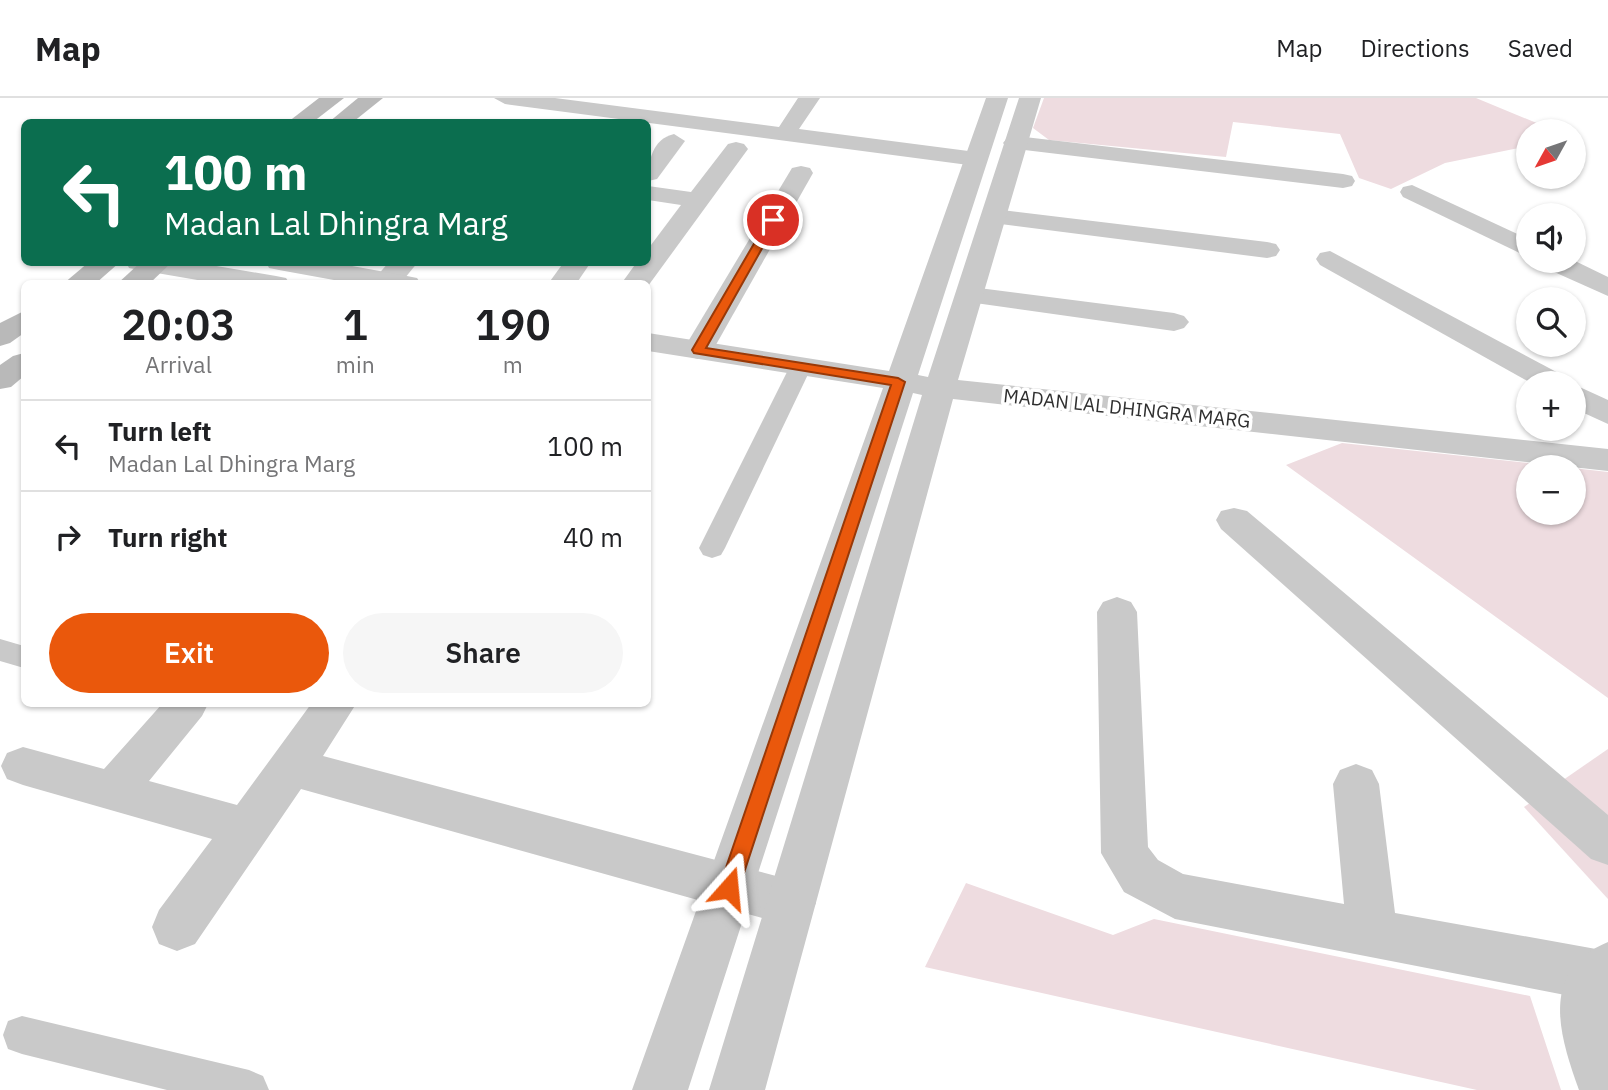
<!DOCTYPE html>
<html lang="en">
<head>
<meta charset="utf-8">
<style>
	body { margin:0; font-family:"IBM Plex Sans",sans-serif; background:#f6f6f6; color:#202124; height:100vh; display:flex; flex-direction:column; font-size:26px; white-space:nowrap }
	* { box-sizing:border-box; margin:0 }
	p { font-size:23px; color:#757577 }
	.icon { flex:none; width:38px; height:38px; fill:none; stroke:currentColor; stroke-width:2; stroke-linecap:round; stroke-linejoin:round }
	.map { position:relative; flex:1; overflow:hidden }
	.drawer { position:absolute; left:21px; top:182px; width:630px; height:427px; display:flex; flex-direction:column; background:#fff; border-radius:10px; box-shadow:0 2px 5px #0004 }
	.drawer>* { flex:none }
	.hud { position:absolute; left:21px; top:21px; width:630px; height:147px; border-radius:10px; box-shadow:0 2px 5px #0004; background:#0b6e4f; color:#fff; overflow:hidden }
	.needle { width:46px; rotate:230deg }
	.fabs { position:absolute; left:1516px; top:21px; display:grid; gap:14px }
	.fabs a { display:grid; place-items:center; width:70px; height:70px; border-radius:50%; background:#fff; box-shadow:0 2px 5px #0004; font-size:35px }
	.pin { position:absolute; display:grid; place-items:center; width:60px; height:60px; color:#fff; margin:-30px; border:4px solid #fff; border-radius:50%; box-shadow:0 2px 7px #0007 }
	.me { position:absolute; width:77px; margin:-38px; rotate:18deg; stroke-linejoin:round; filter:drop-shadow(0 0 5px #0008) }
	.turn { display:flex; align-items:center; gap:24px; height:147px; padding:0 28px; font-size:32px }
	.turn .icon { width:91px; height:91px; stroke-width:2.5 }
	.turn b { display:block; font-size:49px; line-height:60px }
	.eta { display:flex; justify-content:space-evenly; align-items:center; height:119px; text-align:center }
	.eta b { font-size:42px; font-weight:600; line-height:49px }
	.button { display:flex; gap:14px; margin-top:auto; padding:14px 28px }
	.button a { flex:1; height:80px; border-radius:42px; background:#ea580c; color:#fff; font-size:28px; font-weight:600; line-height:80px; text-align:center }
	.button a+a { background:#f6f6f6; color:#202124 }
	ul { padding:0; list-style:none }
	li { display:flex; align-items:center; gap:21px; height:91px; padding:0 28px; border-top:2px solid #e0e0e0 }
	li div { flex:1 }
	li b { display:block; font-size:26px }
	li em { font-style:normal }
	header { display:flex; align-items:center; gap:42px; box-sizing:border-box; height:98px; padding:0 35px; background:#fff; border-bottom:2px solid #e0e0e0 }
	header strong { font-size:33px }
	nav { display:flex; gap:38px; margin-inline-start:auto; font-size:24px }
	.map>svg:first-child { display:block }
	.green { fill:#eedce0 }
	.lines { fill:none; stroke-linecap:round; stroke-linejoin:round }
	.service { fill:#c9c9c9; fill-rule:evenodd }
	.minor { fill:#c9c9c9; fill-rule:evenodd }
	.tertiary { fill:#c9c9c9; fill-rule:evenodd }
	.secondary { fill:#b9b9b9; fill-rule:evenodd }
	.route { fill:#ea580c; stroke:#983908; stroke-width:2 }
	.labels { text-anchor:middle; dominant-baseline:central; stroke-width:7; stroke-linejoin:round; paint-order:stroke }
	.street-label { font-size:19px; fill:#2f2f2f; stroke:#fff }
</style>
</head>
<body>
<header>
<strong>Map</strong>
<nav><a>Map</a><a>Directions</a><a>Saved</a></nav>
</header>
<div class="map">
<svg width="1608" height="992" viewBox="0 0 1608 992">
	<rect width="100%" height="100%" fill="#fff"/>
	<!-- green -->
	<g class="green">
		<polygon points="1044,0 1476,0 1556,33 1528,33 1528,48 1445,65 1391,91 1359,80 1340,36 1233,24 1226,59 1049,42 1033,30"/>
		<polygon points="1342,345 1566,369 1528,369 1528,415 1573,415 1573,370 1608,374 1608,600 1286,367"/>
		<polygon points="1608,651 1608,801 1524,709"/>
		<polygon points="966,785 1113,837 1154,821 1530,898 1561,992 1477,992 925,869"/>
	</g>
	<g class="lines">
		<!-- service -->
		<g class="service">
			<polygon points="801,261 812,268 725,450 721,457 712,460 703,457 699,450 790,268"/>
			<polygon points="0,541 24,548 24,570 0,563"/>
			<polygon points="22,918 249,972 263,978 269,992 167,992 22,956 8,951 3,937 8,923"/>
		</g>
		<!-- minor -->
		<g class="minor">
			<polygon points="494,0 555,0 779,29 798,0 820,0 799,31 976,54 984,56 988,61 984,66 976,68 505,6"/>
			<path d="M674,36L685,43L657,81L648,83C648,64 652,41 674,36Z"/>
			<polygon points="1015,38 1343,76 1352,78 1355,83 1352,88 1343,90 1007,50 1003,45 1007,40"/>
			<polygon points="736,44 744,46 748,51 648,188 648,186 621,186 637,164 648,164 648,151 681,107 648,102 648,88 691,94 728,46"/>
			<polygon points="801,68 810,70 813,75 713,252 709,258 698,261 687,258 683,252 789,75 792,70"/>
			<polygon points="1412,87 1528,141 1528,159 1403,99 1400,94 1403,89"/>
			<polygon points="994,111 1267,144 1276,146 1280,152 1276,158 1267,160 985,124 981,119 985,114"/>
			<polygon points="1330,153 1564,278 1569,285 1531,285 1320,167 1316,161 1320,155"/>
			<polygon points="1573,162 1608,179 1608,198 1543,169 1539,163"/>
			<polygon points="389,164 418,164 400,186 370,186"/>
			<polygon points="564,164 591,164 576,186 548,186"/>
			<polygon points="971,189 1174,215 1184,218 1189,224 1184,230 1174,233 961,203 957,197 961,191"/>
			<polygon points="1573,286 1608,302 1608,326 1573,310"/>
			<polygon points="1234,410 1247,413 1608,717 1608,767 1591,761 1221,431 1216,422 1221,413"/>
			<polygon points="1117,499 1131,504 1137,514 1148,749 1158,762 1183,776 1344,806 1333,686 1340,672 1356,666 1372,672 1379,686 1395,815 1596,851 1608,856 1608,898 1596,903 1175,821 1124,794 1101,755 1097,514 1103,504"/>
			<polygon points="162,606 208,606 202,618 149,683 237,707 311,606 356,606 323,658 791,782 808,789 816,805 808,821 791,828 301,691 195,846 177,853 159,846 152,829 159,812 212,741 23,687 7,681 1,668 7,655 23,649 104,671"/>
		</g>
		<!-- tertiary -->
		<g class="tertiary">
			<polygon points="986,0 1008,0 918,277 928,279 1019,0 1041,0 958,282 1608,351 1608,373 953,301 765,992 709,992 922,297 913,295 688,992 632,992 883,290 648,253 648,235 889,273"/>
			<polygon points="126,164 193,164 276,178 286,180 290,186 221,186 139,172 129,170"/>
			<polygon points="266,164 330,164 407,178 417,180 421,186 356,186 279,172 269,170"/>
			<path d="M1608,844V992H1579C1559,937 1539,872 1608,844Z"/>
		</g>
		<!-- secondary -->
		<g class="secondary">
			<polygon points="319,0 344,0 313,24 288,24"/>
			<polygon points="358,0 383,0 353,24 329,24"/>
			<polygon points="89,164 120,164 95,186 63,186"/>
			<polygon points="141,164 172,164 149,186 117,186"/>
			<polygon points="24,213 24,235 10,245 0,248 0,225"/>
			<polygon points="24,255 24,278 11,289 0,291 0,267 13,258"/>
		</g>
	</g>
	<!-- route -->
	<polygon class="route" points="769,120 778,122 706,250 898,280 905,284 739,790 736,796 729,799 722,796 719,790 891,287 694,255 692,252"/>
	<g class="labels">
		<!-- street labels -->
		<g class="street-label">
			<text transform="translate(1127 310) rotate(6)">MADAN LAL DHINGRA MARG</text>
		</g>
	</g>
</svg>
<div class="fabs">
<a><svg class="needle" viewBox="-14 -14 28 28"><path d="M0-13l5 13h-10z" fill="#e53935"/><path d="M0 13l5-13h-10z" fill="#757577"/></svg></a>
<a><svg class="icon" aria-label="sound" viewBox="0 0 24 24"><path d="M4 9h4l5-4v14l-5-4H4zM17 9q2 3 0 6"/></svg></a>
<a><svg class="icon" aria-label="search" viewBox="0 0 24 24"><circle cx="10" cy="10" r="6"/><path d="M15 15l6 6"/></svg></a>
<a>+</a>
<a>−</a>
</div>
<div class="pin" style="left:773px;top:122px;background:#d93025"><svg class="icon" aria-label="arrive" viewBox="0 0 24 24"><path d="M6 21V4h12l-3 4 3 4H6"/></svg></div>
<svg class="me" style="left:729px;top:790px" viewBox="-20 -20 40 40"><path d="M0-17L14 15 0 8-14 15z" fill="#ea580c" stroke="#fff" stroke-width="4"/></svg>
<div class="hud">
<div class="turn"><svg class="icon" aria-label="left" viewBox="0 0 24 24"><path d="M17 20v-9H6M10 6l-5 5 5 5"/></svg><div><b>100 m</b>Madan Lal Dhingra Marg</div></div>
</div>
<section class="drawer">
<div class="eta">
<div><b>20:03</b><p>Arrival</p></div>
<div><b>1</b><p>min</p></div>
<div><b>190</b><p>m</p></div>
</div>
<ul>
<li><svg class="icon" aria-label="left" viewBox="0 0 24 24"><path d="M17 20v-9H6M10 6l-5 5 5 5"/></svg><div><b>Turn left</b><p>Madan Lal Dhingra Marg</p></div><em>100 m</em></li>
<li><svg class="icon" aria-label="right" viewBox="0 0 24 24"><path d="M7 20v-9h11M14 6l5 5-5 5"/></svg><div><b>Turn right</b></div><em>40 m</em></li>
</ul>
<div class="button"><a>Exit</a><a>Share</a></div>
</section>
</div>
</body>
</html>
